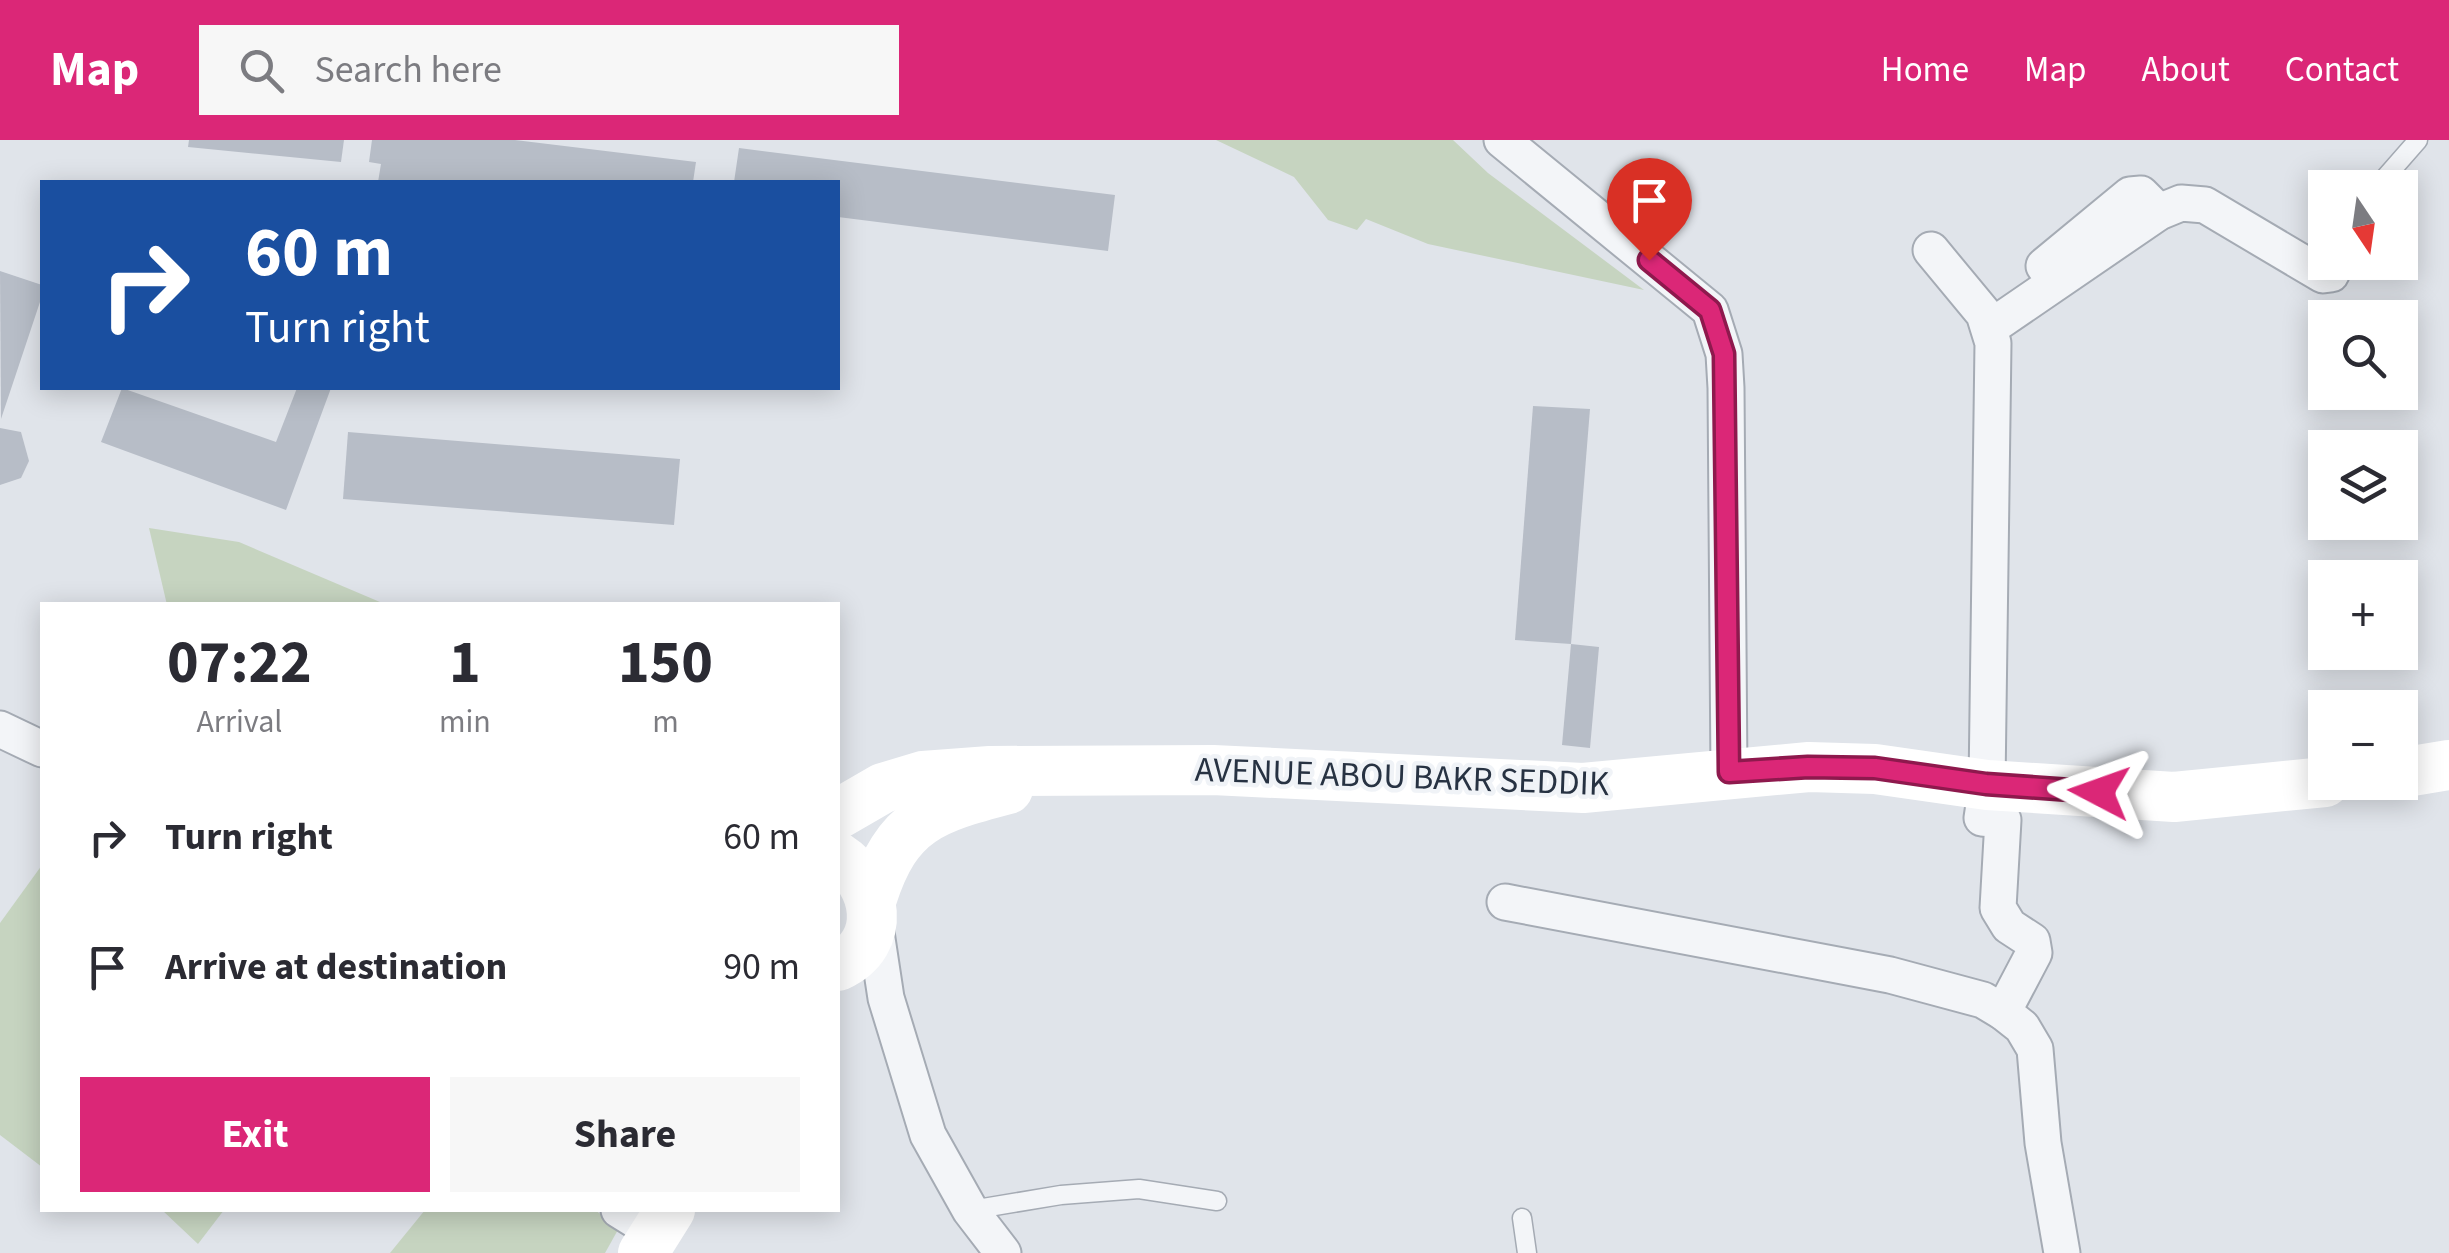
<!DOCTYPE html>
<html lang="en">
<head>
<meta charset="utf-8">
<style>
	body { margin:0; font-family:"Source Sans 3",sans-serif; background:#f7f7f7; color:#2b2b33; height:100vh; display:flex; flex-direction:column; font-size:38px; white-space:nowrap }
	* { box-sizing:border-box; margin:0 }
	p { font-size:32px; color:#7c7c81 }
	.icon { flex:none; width:55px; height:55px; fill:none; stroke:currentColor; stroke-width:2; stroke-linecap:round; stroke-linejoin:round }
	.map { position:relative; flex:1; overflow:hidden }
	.side { position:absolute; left:40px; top:462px; width:800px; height:610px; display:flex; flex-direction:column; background:#fff; border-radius:0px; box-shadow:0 5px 25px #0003 }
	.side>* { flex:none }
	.top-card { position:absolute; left:40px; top:40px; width:800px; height:210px; border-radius:0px; box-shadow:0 5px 25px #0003; background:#1a4fa0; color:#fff; overflow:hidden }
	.needle { width:65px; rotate:167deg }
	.controls { position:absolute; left:2308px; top:30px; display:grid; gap:20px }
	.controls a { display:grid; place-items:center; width:110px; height:110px; border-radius:0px; background:#fff; box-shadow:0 5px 25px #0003; font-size:50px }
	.pin { position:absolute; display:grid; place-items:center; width:85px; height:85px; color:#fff; margin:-102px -42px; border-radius:50% 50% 50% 0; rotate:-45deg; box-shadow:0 0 10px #0007 }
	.pin .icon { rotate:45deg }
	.me { position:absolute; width:110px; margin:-55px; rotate:274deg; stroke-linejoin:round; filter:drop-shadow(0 0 8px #0008) }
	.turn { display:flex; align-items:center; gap:35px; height:210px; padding:0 40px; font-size:45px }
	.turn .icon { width:130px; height:130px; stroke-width:2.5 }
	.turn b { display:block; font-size:70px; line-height:85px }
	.eta { display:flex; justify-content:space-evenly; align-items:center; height:170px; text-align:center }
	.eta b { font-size:60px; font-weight:700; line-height:70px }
	.action { display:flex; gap:20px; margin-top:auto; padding:20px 40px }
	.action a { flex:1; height:115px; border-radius:0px; background:#db2777; color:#fff; font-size:40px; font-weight:700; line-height:115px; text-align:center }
	.action a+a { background:#f7f7f7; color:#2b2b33 }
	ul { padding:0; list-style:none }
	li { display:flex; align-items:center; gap:30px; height:130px; padding:0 40px }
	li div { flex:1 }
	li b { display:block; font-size:38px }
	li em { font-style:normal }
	header { display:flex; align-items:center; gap:60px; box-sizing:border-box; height:140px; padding:0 50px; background:#db2777; color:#fff }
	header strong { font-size:48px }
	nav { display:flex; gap:55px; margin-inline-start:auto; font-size:35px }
	.search { width:700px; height:90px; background:#f7f7f7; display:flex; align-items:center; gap:25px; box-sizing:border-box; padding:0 35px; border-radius:0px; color:#7c7c81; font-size:38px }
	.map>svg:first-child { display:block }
	.green { fill:#c6d4c0 }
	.building { fill:#b7bdc7 }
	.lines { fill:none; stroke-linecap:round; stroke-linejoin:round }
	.lane-casing { stroke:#a5abb4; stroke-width:21 }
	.street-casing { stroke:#a5abb4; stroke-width:39 }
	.lane { stroke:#f3f5f8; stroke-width:18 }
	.street { stroke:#f3f5f8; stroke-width:35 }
	.secondary { stroke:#fff; stroke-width:50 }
	.route-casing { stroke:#8e194d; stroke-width:25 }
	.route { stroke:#db2777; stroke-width:18 }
	.labels { text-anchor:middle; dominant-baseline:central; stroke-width:9; stroke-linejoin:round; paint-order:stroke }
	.street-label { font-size:35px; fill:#273242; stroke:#f0f3f7 }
</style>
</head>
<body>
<header>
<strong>Map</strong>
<div class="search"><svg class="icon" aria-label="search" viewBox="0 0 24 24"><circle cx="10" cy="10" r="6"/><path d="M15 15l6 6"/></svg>Search here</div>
<nav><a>Home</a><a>Map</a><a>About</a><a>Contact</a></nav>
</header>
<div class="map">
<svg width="2449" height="1113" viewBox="0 0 2449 1113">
	<rect width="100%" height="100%" fill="#e0e4ea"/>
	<!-- green -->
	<g class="green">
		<polygon points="1216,0 1453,0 1488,33 1644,150 1428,104 1366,79 1357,90 1328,80 1294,37"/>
		<polygon points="149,388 239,402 387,465 167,465"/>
		<polygon points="42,725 42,1027 0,995 0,783"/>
		<polygon points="162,1070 224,1070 198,1104"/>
		<polygon points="425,1070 595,1070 619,1088 605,1113 390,1113"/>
	</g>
	<!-- building -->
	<g class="building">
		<polygon points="189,0 344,0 341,22 188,7"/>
		<polygon points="372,0 515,0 696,22 693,42 378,42 381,24 369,22"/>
		<polygon points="739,8 1115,55 1108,111 838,77 838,42 734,42"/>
		<polygon points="0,131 42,145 42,156 1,279"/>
		<polygon points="122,248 276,302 297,248 331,248 286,370 101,302"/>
		<polygon points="1533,266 1590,269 1571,504 1515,500"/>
		<polygon points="0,288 21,292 29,321 21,338 0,345"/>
		<polygon points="348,292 680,319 674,385 343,359"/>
		<polygon points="1571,504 1599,507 1590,608 1562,605"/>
	</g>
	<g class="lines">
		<defs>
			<g id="lane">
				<polyline points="2376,48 2418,0"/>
				<polyline points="971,1070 1061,1055 1139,1049 1217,1061"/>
				<polyline points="1522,1078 1527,1113"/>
			</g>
			<g id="street">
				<polyline points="1502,0 1710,170 1724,214 1726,248 1729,633"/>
				<polyline points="1931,110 1984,174 1993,203 1987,645 1982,678 2003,680 1998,768 2009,786 2032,801 2034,813 2003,872"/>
				<polyline points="2044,126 2130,55 2141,54 2159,72"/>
				<polyline points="1991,187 2159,72 2181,63 2205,65 2323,135 2331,134 2336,122"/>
				<polyline points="0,589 42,609"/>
				<polyline points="1505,762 1890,835 1983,860 2003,872 2022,887 2035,909 2043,1003 2062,1113"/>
				<polyline points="874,779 886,858 928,995 970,1070 1003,1113"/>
				<polyline points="619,1070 656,1093"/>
			</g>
		</defs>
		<!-- lane casing -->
		<use href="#lane" class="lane-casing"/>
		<!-- street casing -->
		<use href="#street" class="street-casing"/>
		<!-- lane -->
		<use href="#lane" class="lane"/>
		<!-- street -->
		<use href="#street" class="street"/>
		<!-- secondary -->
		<g class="secondary">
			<polyline points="2400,633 2449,625"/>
			<polyline points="838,674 883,648 923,636 990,631 1213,630 1583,648 1809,627 1875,629 1987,645 2174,657 2325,642"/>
			<path d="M838,717C877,742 889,803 838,826"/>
			<path d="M872,758C897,679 932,669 1008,649"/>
			<polyline points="643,1113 670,1070"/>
		</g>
	</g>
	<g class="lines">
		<defs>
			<polyline id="route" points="1649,120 1710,170 1724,214 1729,632 1808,627 1875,628 1986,644 2099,652"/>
		</defs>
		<!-- route casing -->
		<use href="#route" class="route-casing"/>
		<!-- route -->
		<use href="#route" class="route"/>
	</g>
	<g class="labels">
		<!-- street labels -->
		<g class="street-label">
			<text transform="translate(1402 637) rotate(2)">AVENUE ABOU BAKR SEDDIK</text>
		</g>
	</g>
</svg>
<div class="controls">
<a><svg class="needle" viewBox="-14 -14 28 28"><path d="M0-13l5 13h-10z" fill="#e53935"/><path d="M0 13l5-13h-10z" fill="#7c7c81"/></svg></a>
<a><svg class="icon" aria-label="search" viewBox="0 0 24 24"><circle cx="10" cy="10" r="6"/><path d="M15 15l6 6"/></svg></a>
<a><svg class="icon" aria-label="layers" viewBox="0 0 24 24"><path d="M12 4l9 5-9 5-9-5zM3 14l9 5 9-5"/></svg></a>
<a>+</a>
<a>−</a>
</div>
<div class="pin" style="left:1649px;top:120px;background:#d93025"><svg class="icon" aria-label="arrive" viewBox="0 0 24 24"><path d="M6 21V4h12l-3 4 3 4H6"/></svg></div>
<svg class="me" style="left:2099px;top:652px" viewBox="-20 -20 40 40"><path d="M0-17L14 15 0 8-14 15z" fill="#db2777" stroke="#fff" stroke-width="4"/></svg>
<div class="top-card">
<div class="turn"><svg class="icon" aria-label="right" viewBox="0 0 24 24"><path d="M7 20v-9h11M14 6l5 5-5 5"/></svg><div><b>60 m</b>Turn right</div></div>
</div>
<section class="side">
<div class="eta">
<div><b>07:22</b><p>Arrival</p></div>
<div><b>1</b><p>min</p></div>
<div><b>150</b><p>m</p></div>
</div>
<ul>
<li><svg class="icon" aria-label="right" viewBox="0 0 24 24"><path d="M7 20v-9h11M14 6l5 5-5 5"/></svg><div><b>Turn right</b></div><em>60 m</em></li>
<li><svg class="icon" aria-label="arrive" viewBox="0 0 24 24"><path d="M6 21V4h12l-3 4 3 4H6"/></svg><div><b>Arrive at destination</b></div><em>90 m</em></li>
</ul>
<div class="action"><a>Exit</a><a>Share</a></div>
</section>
</div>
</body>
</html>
